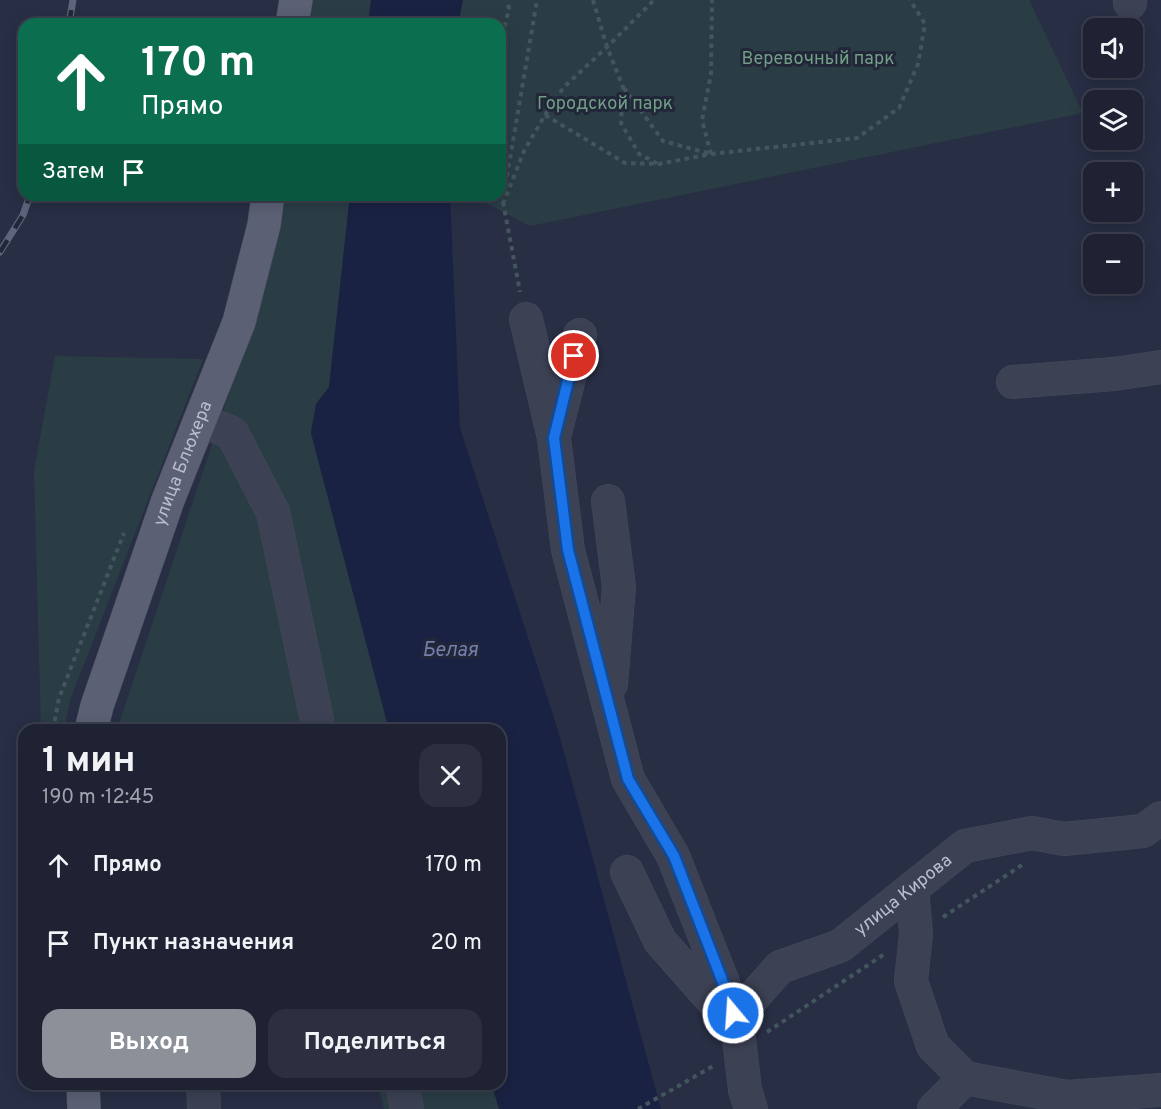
<!DOCTYPE html>
<html lang="ru">
<head>
<meta charset="utf-8">
<style>
	body { margin:0; font-family:Overpass,sans-serif; background:#2b2f3f; color:#f1f3f6; height:100vh; display:flex; flex-direction:column; font-size:22px; white-space:nowrap }
	* { box-sizing:border-box; margin:0 }
	p { font-size:20px; color:#a1a4ac }
	.icon { flex:none; width:33px; height:33px; fill:none; stroke:currentColor; stroke-width:2; stroke-linecap:round; stroke-linejoin:round }
	.map { position:relative; flex:1; overflow:hidden }
	.sheet { position:absolute; left:18px; top:724px; width:488px; height:366px; display:flex; flex-direction:column; background:#1e2233; border-radius:18px; box-shadow:0 3px 15px #0003,0 0 0 2px #3c3f4e }
	.sheet>* { flex:none }
	.hud { position:absolute; left:18px; top:18px; width:488px; height:183px; border-radius:18px; box-shadow:0 3px 15px #0003,0 0 0 2px #3c3f4e; background:#0b6e4f; color:#fff; overflow:hidden }
	.buttons { position:absolute; left:1083px; top:18px; display:grid; gap:12px }
	.buttons a { display:grid; place-items:center; width:60px; height:60px; border-radius:12px; background:#1e2233; box-shadow:0 3px 15px #0003,0 0 0 2px #3c3f4e; font-size:30px }
	.pin { position:absolute; display:grid; place-items:center; width:51px; height:51px; color:#fff; margin:-26px; border:3px solid #fff; border-radius:50%; box-shadow:0 2px 6px #0007 }
	.me { position:absolute; width:66px; margin:-33px; rotate:342deg; stroke-linejoin:round; filter:drop-shadow(0 0 4px #0008) }
	.turn { display:flex; align-items:center; gap:21px; height:126px; padding:0 24px; font-size:27px }
	.turn .icon { width:78px; height:78px; stroke-width:2.5 }
	.turn b { display:block; font-size:42px; line-height:51px }
	.then { display:flex; align-items:center; height:57px; padding:0 24px; background:#0003; gap:12px; font-size:22px }
	.round { display:grid; place-items:center; flex:none; width:63px; height:63px; border-radius:18px; background:#2b2f3f }
	.headline { display:flex; align-items:center; justify-content:space-between; height:102px; padding:0 24px }
	h1 { font-size:36px; font-weight:700; line-height:45px }
	.cta { display:flex; gap:12px; margin-top:auto; padding:12px 24px }
	.cta a { flex:1; height:69px; border-radius:18px; background:#8c9099; color:#fff; font-size:24px; font-weight:700; line-height:69px; text-align:center }
	.cta a+a { background:#2b2f3f; color:#f1f3f6 }
	ul { padding:0; list-style:none }
	li { display:flex; align-items:center; gap:18px; height:78px; padding:0 24px }
	li div { flex:1 }
	li b { display:block; font-size:22px }
	li em { font-style:normal }
	.map>svg:first-child { display:block }
	.green { fill:#2a3d45 }
	.water { fill:#1a2243 }
	.lines { fill:none; stroke-linecap:round; stroke-linejoin:round }
	.minor-casing { stroke:#464a5d; stroke-width:34 }
	.major-casing { stroke:#464a5d; stroke-width:34 }
	.path { stroke:#43565d; stroke-width:4; stroke-dasharray:4.5 4.5; stroke-linecap:butt }
	.minor { stroke:#3c4154; stroke-width:33 }
	.major { stroke:#5b6074; stroke-width:33 }
	.rail-casing { stroke:#5e647b; stroke-width:7 }
	.rail { stroke:#212639; stroke-width:4.5; stroke-dasharray:14; stroke-linecap:butt }
	.route-casing { stroke:#114b97; stroke-width:15 }
	.route { stroke:#1a73e8; stroke-width:10 }
	.labels { text-anchor:middle; dominant-baseline:central; stroke-width:6; stroke-linejoin:round; paint-order:stroke }
	.park-label { font-size:18px; fill:#719e85; stroke:#212639 }
	.street-label { font-size:18px; fill:#babdcd; stroke:#212639 }
	.water-label { font-size:20px; font-style:italic; fill:#7380ac; stroke:#212639 }
</style>
</head>
<body>
<div class="map">
<svg width="1161" height="1109" viewBox="0 0 1161 1109">
	<rect width="100%" height="100%" fill="#282e44"/>
	<!-- green -->
	<g class="green">
		<polygon points="311,0 371,0 368,24 307,24"/>
		<polygon points="463,0 1029,0 1083,113 530,226 471,195 500,195 500,24 458,24"/>
		<polygon points="284,195 350,195 329,387 316,404 311,433 389,730 117,730 253,321 280,230"/>
		<polygon points="55,356 203,359 70,700 64,730 41,730 34,471"/>
		<polygon points="378,1085 492,1085 499,1109 384,1109"/>
	</g>
	<!-- water -->
	<g class="water">
		<polygon points="371,0 463,0 458,24 368,24"/>
		<polygon points="350,195 450,195 460,428 557,727 661,1109 499,1109 492,1085 500,1084 500,730 389,730 311,433 316,404 329,387"/>
	</g>
	<g class="lines">
		<defs>
			<g id="minor">
				<polyline points="1130,0 1130,3"/>
				<polyline points="526,319 554,438 568,550 628,779 673,856 722,980 738,1030"/>
				<polyline points="1013,382 1114,374 1161,367"/>
				<polyline points="200,420 232,433 273,512 319,730"/>
				<polyline points="555,433 580,335"/>
				<polyline points="608,501 619,587 611,684"/>
				<polyline points="627,872 660,941 729,1019"/>
				<polyline points="912,888 916,934 911,981 933,1046 965,1078 1067,1097 1161,1090"/>
				<polyline points="203,1084 204,1109"/>
				<polyline points="402,1084 407,1109"/>
				<path id="s1" d="M751,1109L745,1090L738,1030L748,1003L780,967L840,946L965,846L1032,833L1064,839L1143,831L1161,818"/>
				<polyline points="934,1109 965,1078"/>
			</g>
			<g id="major">
				<polyline points="292,24 296,0"/>
				<path id="s2" d="M91,730L97,706L168,500L239,322L264,225L268,195"/>
				<polyline points="83,1084 84,1109"/>
			</g>
		</defs>
		<!-- minor casing -->
		<use href="#minor" class="minor-casing"/>
		<!-- major casing -->
		<use href="#major" class="major-casing"/>
		<!-- path -->
		<g class="path">
			<polyline points="593,0 607,47 623,87 621,123 639,154 658,164"/>
			<polyline points="500,44 509,9 508,0"/>
			<polyline points="624,88 663,141 711,154"/>
			<polyline points="545,115 564,87 607,47 654,0"/>
			<polyline points="500,123 502,195"/>
			<polyline points="711,154 702,120 711,74 712,0"/>
			<polyline points="504,194 537,0"/>
			<polyline points="503,202 520,292"/>
			<polyline points="503,204 524,151 545,115 625,163 659,164 711,154 857,138 899,108 918,64 925,24 910,0"/>
			<polyline points="53,730 59,698 124,533"/>
			<polyline points="943,917 1022,865"/>
			<polyline points="767,1032 886,953"/>
			<polyline points="638,1109 715,1065"/>
		</g>
		<!-- minor -->
		<use href="#minor" class="minor"/>
		<!-- major -->
		<use href="#major" class="major"/>
		<defs>
			<g id="rail">
				<polyline points="69,24 73,0"/>
				<polyline points="0,252 23,215 30,195"/>
			</g>
		</defs>
		<!-- rail casing -->
		<use href="#rail" class="rail-casing"/>
		<!-- rail -->
		<use href="#rail" class="rail"/>
	</g>
	<g class="lines">
		<defs>
			<polyline id="route" points="574,356 554,438 568,550 628,779 674,856 722,980 733,1013"/>
		</defs>
		<!-- route casing -->
		<use href="#route" class="route-casing"/>
		<!-- route -->
		<use href="#route" class="route"/>
	</g>
	<g class="labels">
		<!-- park labels -->
		<g class="park-label">
			<text x="818" y="59">Веревочный парк</text>
			<text x="605" y="104">Городской парк</text>
		</g>
		<!-- street labels -->
		<g class="street-label">
			<text stroke="none"><textPath href="#s2" startOffset="282">улица Блюхера</textPath></text>
			<text stroke="none"><textPath href="#s1" startOffset="302">улица Кирова</textPath></text>
		</g>
		<!-- water labels -->
		<g class="water-label">
			<text x="450" y="651">Белая</text>
		</g>
	</g>
</svg>
<div class="buttons">
<a><svg class="icon" aria-label="sound" viewBox="0 0 24 24"><path d="M4 9h4l5-4v14l-5-4H4zM17 9q2 3 0 6"/></svg></a>
<a><svg class="icon" aria-label="layers" viewBox="0 0 24 24"><path d="M12 4l9 5-9 5-9-5zM3 14l9 5 9-5"/></svg></a>
<a>+</a>
<a>−</a>
</div>
<div class="pin" style="left:574px;top:356px;background:#d93025"><svg class="icon" aria-label="arrive" viewBox="0 0 24 24"><path d="M6 21V4h12l-3 4 3 4H6"/></svg></div>
<svg class="me" style="left:733px;top:1013px" viewBox="-20 -20 40 40"><circle r="17" fill="#1a73e8" stroke="#fff" stroke-width="3"/><path d="M0-11L8 9 0 5-8 9z" fill="#fff"/></svg>
<div class="hud">
<div class="turn"><svg class="icon" aria-label="ahead" viewBox="0 0 24 24"><path d="M12 20V5M6 11l6-6 6 6"/></svg><div><b>170 m</b>Прямо</div></div>
<div class="then">Затем<svg class="icon" aria-label="arrive" viewBox="0 0 24 24"><path d="M6 21V4h12l-3 4 3 4H6"/></svg></div>
</div>
<section class="sheet">
<div class="headline"><div><h1>1 мин</h1><p>190 m · 12:45</p></div><a class="round"><svg class="icon" aria-label="close" viewBox="0 0 24 24"><path d="M6 6l12 12M18 6L6 18"/></svg></a></div>
<ul>
<li><svg class="icon" aria-label="ahead" viewBox="0 0 24 24"><path d="M12 20V5M6 11l6-6 6 6"/></svg><div><b>Прямо</b></div><em>170 m</em></li>
<li><svg class="icon" aria-label="arrive" viewBox="0 0 24 24"><path d="M6 21V4h12l-3 4 3 4H6"/></svg><div><b>Пункт назначения</b></div><em>20 m</em></li>
</ul>
<div class="cta"><a>Выход</a><a>Поделиться</a></div>
</section>
</div>
</body>
</html>
